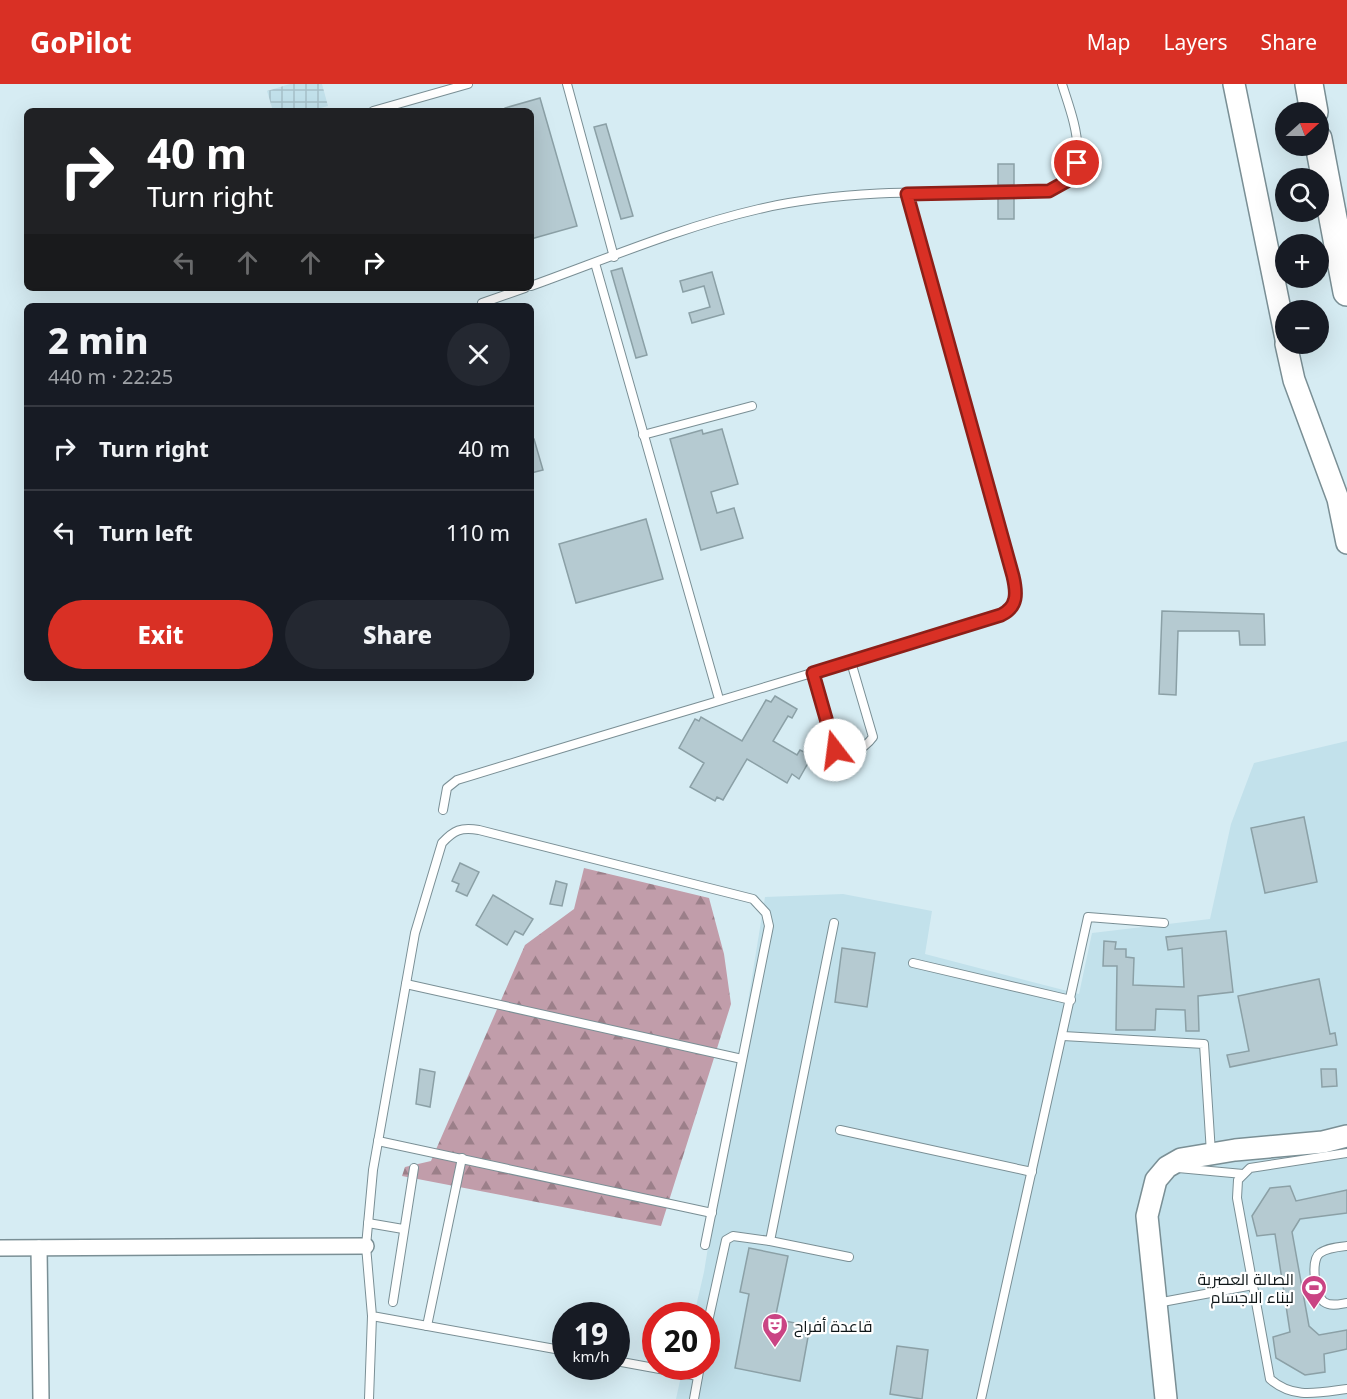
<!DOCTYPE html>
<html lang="en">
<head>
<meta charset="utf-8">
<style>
	body { margin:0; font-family:"Noto Sans",Cairo,sans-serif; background:#242831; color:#f1f3f6; height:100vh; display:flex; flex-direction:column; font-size:22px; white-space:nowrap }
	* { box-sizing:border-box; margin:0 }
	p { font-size:20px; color:#9ea1a6 }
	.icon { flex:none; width:33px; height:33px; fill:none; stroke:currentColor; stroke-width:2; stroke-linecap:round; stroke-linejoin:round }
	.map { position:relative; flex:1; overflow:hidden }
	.sheet { position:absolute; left:24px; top:219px; width:510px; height:378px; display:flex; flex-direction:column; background:#171b24; border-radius:9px; box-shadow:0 6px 24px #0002 }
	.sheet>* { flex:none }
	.top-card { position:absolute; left:24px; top:24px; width:510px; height:183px; border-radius:9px; box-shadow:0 6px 24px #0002; background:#202124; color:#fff; overflow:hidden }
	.needle { width:39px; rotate:69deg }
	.tools { position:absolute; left:1275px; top:18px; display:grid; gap:12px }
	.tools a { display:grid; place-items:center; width:54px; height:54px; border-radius:50%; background:#171b24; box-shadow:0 6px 24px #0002; font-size:30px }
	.speed { position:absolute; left:552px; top:1218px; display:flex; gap:12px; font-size:30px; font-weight:700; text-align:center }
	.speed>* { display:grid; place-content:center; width:78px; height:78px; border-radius:50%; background:#171b24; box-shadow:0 6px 24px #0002; line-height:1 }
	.speed small { font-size:15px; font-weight:400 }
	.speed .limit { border:9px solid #d22; background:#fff; color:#111 }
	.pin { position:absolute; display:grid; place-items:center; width:51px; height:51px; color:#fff; margin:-26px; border:3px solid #fff; border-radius:50%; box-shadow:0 2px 6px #0007 }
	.me { position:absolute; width:66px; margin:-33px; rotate:345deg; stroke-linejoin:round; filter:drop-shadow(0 0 4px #0008) }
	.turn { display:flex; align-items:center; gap:21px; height:126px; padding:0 24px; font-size:27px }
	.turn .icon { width:78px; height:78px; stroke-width:2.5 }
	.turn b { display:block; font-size:42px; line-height:51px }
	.lanes { display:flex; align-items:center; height:57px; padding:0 24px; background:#0003; justify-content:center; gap:30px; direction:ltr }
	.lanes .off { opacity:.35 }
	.round { display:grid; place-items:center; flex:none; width:63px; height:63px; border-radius:32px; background:#242831 }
	.summary { display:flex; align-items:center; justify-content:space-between; height:102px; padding:0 24px }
	h1 { font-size:36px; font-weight:800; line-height:45px }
	.action { display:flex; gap:12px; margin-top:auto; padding:12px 24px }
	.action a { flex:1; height:69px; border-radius:36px; background:#d93025; color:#fff; font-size:24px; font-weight:800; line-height:69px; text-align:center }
	.action a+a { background:#242831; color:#f1f3f6 }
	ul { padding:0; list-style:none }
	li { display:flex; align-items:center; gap:18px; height:84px; padding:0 24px; border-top:2px solid #363941 }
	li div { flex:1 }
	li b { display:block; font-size:22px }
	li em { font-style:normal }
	header { display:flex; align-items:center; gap:36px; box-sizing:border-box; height:84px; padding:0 30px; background:#d93025; color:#fff }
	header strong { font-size:28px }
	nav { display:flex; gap:33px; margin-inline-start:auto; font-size:21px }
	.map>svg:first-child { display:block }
	.built { fill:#c2e1eb }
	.industrial { fill:url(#industrial-grid) }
	.forest { fill:url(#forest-firs) }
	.building { fill:#b5cad1; stroke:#8ba0a6; stroke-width:1.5 }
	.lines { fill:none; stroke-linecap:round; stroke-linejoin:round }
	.lane-casing { stroke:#7a8f95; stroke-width:10 }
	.street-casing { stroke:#7a8f95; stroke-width:18 }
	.secondary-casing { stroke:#7a8f95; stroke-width:24 }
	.highway-casing { stroke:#7a8f95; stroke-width:30 }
	.lane { stroke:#fff; stroke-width:8 }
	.street { stroke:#fff; stroke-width:15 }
	.secondary { stroke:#fff; stroke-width:21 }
	.highway { stroke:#fff; stroke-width:27 }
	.route-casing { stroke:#8d1f18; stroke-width:15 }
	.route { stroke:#d93025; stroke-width:10 }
	.labels { text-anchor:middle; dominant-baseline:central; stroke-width:4.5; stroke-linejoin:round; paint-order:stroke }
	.poi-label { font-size:16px; fill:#0e1618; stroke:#fff; text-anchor:end }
</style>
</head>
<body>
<header>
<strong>GoPilot</strong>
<nav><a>Map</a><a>Layers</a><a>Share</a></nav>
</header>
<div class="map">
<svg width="1347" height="1315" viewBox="0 0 1347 1315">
	<defs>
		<pattern id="industrial-grid" width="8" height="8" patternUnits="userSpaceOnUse" patternTransform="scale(1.5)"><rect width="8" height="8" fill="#c2e1eb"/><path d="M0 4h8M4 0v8" fill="none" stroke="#a6c0c9"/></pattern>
		<pattern id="forest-firs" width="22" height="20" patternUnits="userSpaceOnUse" patternTransform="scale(1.5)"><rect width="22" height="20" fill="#c19daa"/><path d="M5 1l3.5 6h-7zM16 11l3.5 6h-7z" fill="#9b7f89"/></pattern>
	</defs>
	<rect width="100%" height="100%" fill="#d6ecf3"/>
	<!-- built -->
	<polygon class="built" points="1347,657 1347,1315 676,1315 683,1283 706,1282 706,1232 694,1231 704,1188 765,813 843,810 932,827 925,870 1079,910 1092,849 1210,835 1231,740 1254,679"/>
	<!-- industrial -->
	<polygon class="industrial" points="290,0 322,0 328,22 310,27 273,27 267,7"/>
	<!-- forest -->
	<polygon class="forest" points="584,784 709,814 724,870 731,920 661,1142 402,1092 405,1083 431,1077 525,861 574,825"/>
	<!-- building -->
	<g class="building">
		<polygon points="540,14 577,142 531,155 531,27 505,27 505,24"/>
		<polygon points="606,40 633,132 621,135 594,43"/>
		<rect x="998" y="80" width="16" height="21"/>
		<rect x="998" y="113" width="16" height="22"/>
		<polygon points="622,184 647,271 636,274 611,187"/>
		<polygon points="712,188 724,230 692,239 689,229 710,223 704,202 683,208 680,197"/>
		<polygon points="722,345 738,400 711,408 717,429 734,424 743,454 701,466 670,355 702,346 703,350"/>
		<polygon points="531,355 534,355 543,386 531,389"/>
		<polygon points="646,435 663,495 576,519 559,460"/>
		<polygon points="1162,527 1264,530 1265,561 1240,561 1239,547 1178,547 1176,611 1159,610"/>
		<polygon points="775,612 797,625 792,634 788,632 773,657 797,671 800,666 812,672 799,695 792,690 787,699 747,675 723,716 717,713 715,717 690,703 704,679 679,664 695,635 699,637 701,633 742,657 766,616 771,618"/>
		<polygon points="1304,733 1317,798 1265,809 1251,744"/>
		<polygon points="460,779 479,788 467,812 456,807 459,800 452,797"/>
		<polygon points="556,797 567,800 562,822 550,820"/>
		<polygon points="493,811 533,835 523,851 515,847 507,861 476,841"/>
		<polygon points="1226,847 1233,908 1198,912 1199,947 1186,947 1185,926 1156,925 1155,946 1116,946 1117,882 1103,882 1104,857 1116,858 1115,865 1126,865 1126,873 1134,874 1133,901 1184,903 1182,864 1168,866 1166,853"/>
		<polygon points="842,864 875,869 867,923 835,918"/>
		<polygon points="1319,895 1330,950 1335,949 1337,961 1230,983 1227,971 1249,967 1238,912"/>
		<polygon points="420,985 435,988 430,1023 416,1020"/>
		<polygon points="1321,985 1336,985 1337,1002 1322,1003"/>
		<polygon points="1290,1102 1296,1117 1347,1106 1347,1129 1300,1135 1292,1148 1309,1242 1319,1251 1347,1246 1347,1265 1324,1270 1325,1288 1305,1291 1276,1274 1273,1253 1290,1248 1275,1150 1257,1152 1252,1132 1270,1104"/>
		<polygon points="749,1164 788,1172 775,1235 810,1242 800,1297 735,1284 749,1210 740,1208"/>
		<polygon points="897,1262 928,1266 922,1315 890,1310"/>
	</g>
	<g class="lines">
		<defs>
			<g id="lane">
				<polyline points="567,0 614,173"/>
				<polyline points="373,27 468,0"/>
				<polyline points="595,179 719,615"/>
				<path d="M531,202C606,175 681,143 759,125C849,104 957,108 1049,107C1096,88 1073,36 1062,0"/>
				<polyline points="482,219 525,204"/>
				<polyline points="643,351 752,322"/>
				<path d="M813,589L835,666C852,668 862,668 873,653L851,578"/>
				<path d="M443,726L447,704L457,696C638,640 820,588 1001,531L1012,523L1015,501L907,110"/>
				<polyline points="913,879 1071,916"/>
				<polyline points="406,900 742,975"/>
				<polyline points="1063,952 1204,960 1211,1069"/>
				<polyline points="840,1046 1032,1088"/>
				<polyline points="378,1057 712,1129"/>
				<path d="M1347,1069L1250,1084L1238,1096L1237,1114L1270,1295C1293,1315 1316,1309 1347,1305"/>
				<polyline points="1178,1084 1243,1090"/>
				<polyline points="368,1139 403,1145"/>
				<polyline points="770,1157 849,1173"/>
				<path d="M1347,1162C1338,1163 1327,1164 1320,1169C1310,1176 1315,1211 1324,1218C1331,1223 1340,1220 1347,1219"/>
				<polyline points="393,1218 414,1084"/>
				<polyline points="1157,1219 1253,1201"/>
				<polyline points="427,1242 462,1074"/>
				<polyline points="706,1247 726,1156 733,1152 770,1157 834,839"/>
				<path d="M566,1267L372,1232L366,1162L373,1086L415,849L442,759C454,746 461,743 479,746L753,815L766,829L769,842L705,1161"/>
				<polyline points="616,1277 698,1292"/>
				<polyline points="369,1315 372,1232"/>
				<polyline points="694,1315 700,1282"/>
				<polyline points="981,1315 1088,833 1164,839"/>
			</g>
			<g id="street">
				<polyline points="0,1164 366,1162"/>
				<polyline points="39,1164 41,1315"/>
			</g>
			<g id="secondary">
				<polyline points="1234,0 1286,255"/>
				<polyline points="1286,260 1294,296 1338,415 1347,459"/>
				<polyline points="1166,1315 1147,1132 1156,1096 1167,1083 1181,1075 1235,1066 1323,1058 1347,1052"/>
			</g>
			<g id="highway">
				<polyline points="1309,0 1314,28"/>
				<polyline points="1318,55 1347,208"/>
			</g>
		</defs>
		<!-- lane casing -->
		<use href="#lane" class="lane-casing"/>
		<!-- street casing -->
		<use href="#street" class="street-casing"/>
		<!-- secondary casing -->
		<use href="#secondary" class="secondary-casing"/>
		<!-- highway casing -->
		<use href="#highway" class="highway-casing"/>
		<!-- lane -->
		<use href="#lane" class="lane"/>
		<!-- street -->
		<use href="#street" class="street"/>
		<!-- secondary -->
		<use href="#secondary" class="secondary"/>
		<!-- highway -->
		<use href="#highway" class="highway"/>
	</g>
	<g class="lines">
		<defs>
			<path id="route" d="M835,666L813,589L1001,531C1018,523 1017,509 1013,492L907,110L1049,107L1067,97L1077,79"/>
		</defs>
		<!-- route casing -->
		<use href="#route" class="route-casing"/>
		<!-- route -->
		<use href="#route" class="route"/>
	</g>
	<!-- icons -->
	<defs>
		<symbol id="stadium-pin" viewBox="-11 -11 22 30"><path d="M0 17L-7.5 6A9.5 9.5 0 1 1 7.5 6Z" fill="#ca4484" stroke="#fff"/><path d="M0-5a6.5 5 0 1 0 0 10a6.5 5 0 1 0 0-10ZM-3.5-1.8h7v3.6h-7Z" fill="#fff"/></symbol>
		<symbol id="theatre-pin" viewBox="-11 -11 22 30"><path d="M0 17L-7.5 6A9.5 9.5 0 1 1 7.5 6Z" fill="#ca4484" stroke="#fff"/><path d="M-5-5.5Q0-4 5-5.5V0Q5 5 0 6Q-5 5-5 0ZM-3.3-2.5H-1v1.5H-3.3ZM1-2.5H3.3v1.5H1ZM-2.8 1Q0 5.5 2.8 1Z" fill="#fff"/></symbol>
	</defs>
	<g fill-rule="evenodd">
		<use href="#stadium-pin" x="1299" y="1189" width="30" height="40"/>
		<use href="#theatre-pin" x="760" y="1227" width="30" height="40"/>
	</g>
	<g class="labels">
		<!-- poi labels -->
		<g class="poi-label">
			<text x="1294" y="1195">الصالة العصرية<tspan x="1294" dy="18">لبناء الاجسام</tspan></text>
			<text x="794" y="1242" text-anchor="start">قاعدة أفراح</text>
		</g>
	</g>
</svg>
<div class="tools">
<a><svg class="needle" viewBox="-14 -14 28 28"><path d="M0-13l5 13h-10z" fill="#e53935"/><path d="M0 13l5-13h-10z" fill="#9ea1a6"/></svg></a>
<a><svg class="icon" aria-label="search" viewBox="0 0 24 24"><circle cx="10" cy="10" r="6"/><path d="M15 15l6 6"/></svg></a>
<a>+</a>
<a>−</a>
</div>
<div class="speed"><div>19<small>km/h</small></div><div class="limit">20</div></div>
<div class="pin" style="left:1077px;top:79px;background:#d93025"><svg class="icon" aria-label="arrive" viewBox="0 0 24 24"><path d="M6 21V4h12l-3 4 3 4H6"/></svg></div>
<svg class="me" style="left:835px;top:666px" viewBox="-20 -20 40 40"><circle r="19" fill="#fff"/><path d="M0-13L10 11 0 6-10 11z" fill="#d93025"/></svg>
<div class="top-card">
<div class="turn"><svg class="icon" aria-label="right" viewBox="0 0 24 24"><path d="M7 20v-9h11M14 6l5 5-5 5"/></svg><div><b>40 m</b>Turn right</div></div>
<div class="lanes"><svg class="icon off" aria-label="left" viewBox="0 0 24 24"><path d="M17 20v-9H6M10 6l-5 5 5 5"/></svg><svg class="icon off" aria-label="ahead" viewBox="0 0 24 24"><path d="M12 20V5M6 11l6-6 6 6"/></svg><svg class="icon off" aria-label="ahead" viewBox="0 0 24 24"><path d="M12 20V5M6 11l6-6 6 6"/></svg><svg class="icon" aria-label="right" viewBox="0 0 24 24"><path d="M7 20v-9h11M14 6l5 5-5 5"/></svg></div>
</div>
<section class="sheet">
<div class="summary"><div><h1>2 min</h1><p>440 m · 22:25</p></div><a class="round"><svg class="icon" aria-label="close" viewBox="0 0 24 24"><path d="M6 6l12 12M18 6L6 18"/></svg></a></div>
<ul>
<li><svg class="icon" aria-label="right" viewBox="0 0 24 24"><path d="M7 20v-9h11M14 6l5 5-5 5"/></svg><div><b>Turn right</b></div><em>40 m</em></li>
<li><svg class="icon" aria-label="left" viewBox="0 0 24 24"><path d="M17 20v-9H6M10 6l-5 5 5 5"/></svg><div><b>Turn left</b></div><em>110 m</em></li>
</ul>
<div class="action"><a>Exit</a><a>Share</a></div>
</section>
</div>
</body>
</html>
